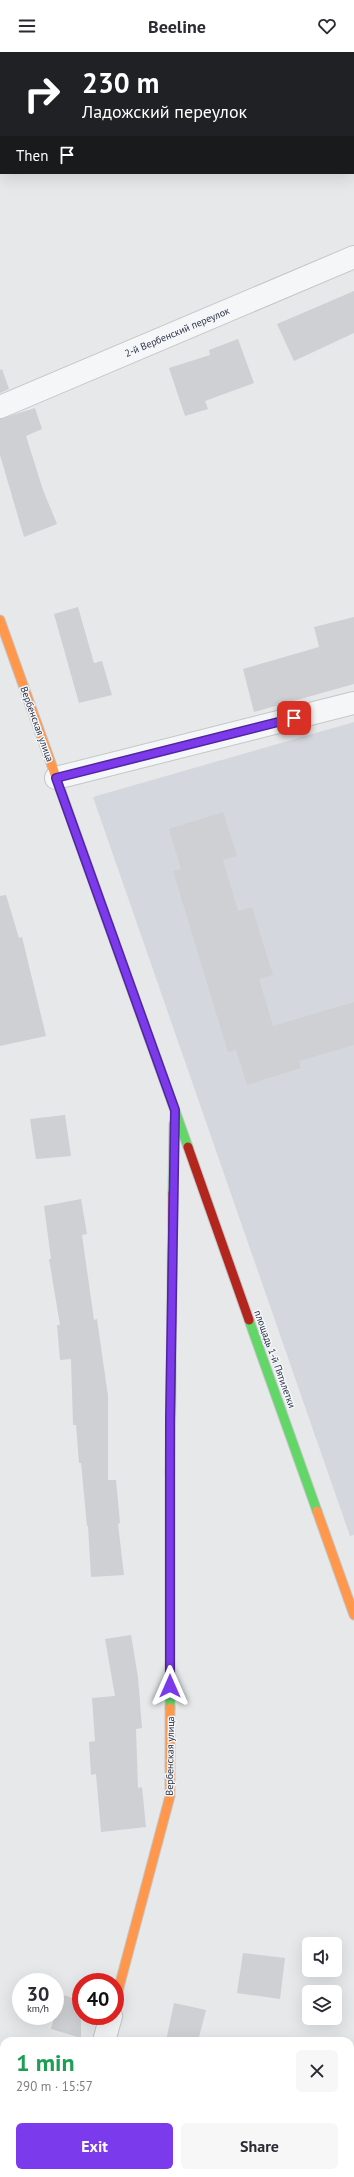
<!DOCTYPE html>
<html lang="en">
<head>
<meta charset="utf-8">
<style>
	body { margin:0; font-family:"PT Sans",sans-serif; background:#f7f7f7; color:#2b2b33; height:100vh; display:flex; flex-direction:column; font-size:15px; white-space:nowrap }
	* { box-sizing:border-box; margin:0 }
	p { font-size:13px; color:#7c7c81 }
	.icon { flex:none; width:22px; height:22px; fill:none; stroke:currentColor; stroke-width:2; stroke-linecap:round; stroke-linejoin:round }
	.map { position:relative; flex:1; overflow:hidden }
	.details { position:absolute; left:0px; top:1985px; width:354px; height:140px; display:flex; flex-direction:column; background:#fff; border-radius:12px 12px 0 0; box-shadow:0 4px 16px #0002 }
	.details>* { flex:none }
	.guide { position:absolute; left:0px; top:0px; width:354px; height:122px; box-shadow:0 4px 16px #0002; background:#202124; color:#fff; overflow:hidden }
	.fabs { position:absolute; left:302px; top:1885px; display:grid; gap:8px }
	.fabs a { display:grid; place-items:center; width:40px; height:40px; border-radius:6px; background:#fff; box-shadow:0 4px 16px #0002; font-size:20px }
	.speed { position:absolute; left:12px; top:1921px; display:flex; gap:8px; font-size:20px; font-weight:700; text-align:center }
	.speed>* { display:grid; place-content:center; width:52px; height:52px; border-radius:50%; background:#fff; box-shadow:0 4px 16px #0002; line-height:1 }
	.speed small { font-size:10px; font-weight:400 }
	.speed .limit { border:6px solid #d22; background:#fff; color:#111 }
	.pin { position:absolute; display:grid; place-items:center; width:34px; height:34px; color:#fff; margin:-17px; border-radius:8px; box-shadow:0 2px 6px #0006 }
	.me { position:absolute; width:44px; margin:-22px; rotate:0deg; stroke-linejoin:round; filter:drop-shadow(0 0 3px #0008) }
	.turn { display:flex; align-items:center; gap:14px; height:84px; padding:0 16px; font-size:18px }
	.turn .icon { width:52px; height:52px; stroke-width:2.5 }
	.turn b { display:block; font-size:28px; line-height:34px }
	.then { display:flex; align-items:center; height:38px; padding:0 16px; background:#0003; gap:8px; font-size:15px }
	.round { display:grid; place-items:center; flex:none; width:42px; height:42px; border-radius:6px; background:#f7f7f7 }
	.headline { display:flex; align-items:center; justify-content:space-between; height:68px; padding:0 16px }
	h1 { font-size:24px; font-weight:600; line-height:30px; color:#1e9e55 }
	.action { display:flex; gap:8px; margin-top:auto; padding:8px 16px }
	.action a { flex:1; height:46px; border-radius:6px; background:#7c3aed; color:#fff; font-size:16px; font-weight:600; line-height:46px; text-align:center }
	.action a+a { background:#f7f7f7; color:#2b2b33 }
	header { display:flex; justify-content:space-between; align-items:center; height:52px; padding:0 16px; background:#fff; font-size:18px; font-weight:600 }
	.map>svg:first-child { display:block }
	.built { fill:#d4d7dd }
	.building { fill:#ced0d3 }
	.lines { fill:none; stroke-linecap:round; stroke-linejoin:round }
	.street-casing { stroke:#c4c6c8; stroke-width:24 }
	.fast-casing { stroke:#c4c6c8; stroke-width:11 }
	.slow-casing { stroke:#c4c6c8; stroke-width:11 }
	.jam-casing { stroke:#c4c6c8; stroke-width:11 }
	.street { stroke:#f5f6f7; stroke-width:22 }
	.fast { stroke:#63d668; stroke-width:9 }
	.slow { stroke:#ff974d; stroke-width:9 }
	.jam { stroke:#b3261e; stroke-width:9 }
	.route-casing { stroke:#51269a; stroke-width:10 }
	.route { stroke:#7c3aed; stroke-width:7 }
	.labels { text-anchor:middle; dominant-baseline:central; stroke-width:3; stroke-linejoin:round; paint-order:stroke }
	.street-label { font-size:10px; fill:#2b3445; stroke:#f4f6f9 }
</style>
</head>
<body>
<header><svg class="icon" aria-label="menu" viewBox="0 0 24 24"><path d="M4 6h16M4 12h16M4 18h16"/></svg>Beeline<svg class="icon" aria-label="heart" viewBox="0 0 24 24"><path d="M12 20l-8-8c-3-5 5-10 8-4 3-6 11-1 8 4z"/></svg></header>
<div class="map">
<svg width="354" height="2125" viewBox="0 0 354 2125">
	<rect width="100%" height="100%" fill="#e6e8ea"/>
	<!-- built -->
	<polygon class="built" points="354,670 354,1483 350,1484 93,745"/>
	<!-- building -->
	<g class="building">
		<polygon points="354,239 354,281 294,309 277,272"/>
		<polygon points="238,287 254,331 205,349 208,357 185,364 169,316 210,303 209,298"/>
		<polygon points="2,317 9,337 0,341 0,318"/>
		<polygon points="35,356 42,377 26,384 43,438 57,472 24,485 0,403 0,367"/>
		<polygon points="78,555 94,611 102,609 112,643 79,651 54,562"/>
		<polygon points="354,565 354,632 254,660 243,617 319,595 314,575"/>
		<polygon points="223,760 237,804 223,808 238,859 252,855 273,923 259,927 273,974 354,950 354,993 299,1009 301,1016 247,1033 236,998 228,1000 173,819 181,817 169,777"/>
		<polygon points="6,843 19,886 22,885 46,984 0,994 0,844"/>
		<polygon points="65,1063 71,1104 36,1107 30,1067"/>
		<polygon points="81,1147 87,1182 82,1183 94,1268 97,1267 108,1344 108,1428 116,1428 120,1471 118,1472 124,1523 91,1525 88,1474 87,1474 81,1411 79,1411 76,1373 73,1373 71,1307 60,1308 57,1273 60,1273 49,1207 51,1207 44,1154"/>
		<polygon points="131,1583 138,1625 142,1676 136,1677 138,1736 142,1735 146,1775 101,1780 96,1722 91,1723 89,1690 95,1689 92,1646 115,1644 105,1587"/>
		<polygon points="243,1901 285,1906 280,1947 237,1941"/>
		<polygon points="61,1942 81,1949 81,1986 51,1977"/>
		<polygon points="174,1951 206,1958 198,1989 166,1989"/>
	</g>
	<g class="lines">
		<defs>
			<g id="street">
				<polyline points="0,355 354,205"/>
				<polyline points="56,726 354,651"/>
				<polyline points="104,1989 111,1964"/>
				<polyline points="65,2125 66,2121"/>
			</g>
			<g id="fast">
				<polyline points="109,874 188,1095"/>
				<polyline points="173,1141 174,1072"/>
				<polyline points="249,1268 317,1459"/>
				<polyline points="170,1420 170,1656"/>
			</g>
			<g id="slow">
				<polyline points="0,568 109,874"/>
				<polyline points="317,1459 354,1563"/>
				<polyline points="115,1950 170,1744 170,1656"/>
			</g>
			<g id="jam">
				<polyline points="188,1095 249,1268"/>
				<polyline points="170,1420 173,1141"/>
			</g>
		</defs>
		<!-- street casing -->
		<use href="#street" class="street-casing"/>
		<!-- fast casing -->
		<use href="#fast" class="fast-casing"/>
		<!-- slow casing -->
		<use href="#slow" class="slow-casing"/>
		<!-- jam casing -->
		<use href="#jam" class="jam-casing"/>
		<!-- street -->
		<use href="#street" class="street"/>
		<!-- fast -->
		<use href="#fast" class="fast"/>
		<!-- slow -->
		<use href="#slow" class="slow"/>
		<!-- jam -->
		<use href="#jam" class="jam"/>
	</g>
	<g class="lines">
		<defs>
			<polyline id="route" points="170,1634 170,1367 175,1058 56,726 294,666"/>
		</defs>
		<!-- route casing -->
		<use href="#route" class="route-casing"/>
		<!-- route -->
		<use href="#route" class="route"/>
	</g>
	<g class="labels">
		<!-- street labels -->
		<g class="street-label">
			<text transform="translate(177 280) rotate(-23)">2-й Вербенский переулок</text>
			<text transform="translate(37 672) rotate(70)">Вербенская улица</text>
			<text transform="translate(275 1307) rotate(70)">площадь 1-й Пятилетки</text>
			<text transform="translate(170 1704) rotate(-89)">Вербенская улица</text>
		</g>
	</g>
</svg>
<div class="fabs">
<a><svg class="icon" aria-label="sound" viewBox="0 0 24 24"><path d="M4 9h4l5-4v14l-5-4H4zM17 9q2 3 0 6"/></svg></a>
<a><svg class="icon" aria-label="layers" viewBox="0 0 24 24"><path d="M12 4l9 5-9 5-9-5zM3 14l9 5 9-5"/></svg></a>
</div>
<div class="speed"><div>30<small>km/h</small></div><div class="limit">40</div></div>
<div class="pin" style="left:294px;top:666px;background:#d93025"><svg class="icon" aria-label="arrive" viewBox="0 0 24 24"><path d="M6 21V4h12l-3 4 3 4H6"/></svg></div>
<svg class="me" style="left:170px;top:1634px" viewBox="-20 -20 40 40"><path d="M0-17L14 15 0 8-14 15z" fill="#7c3aed" stroke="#fff" stroke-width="4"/></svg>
<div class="guide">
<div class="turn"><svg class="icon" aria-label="right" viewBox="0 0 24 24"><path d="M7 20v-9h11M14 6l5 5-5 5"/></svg><div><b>230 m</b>Ладожский переулок</div></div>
<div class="then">Then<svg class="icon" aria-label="arrive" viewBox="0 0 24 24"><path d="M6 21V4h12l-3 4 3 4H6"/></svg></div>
</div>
<section class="details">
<div class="headline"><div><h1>1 min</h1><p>290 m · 15:57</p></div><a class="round"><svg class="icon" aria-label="close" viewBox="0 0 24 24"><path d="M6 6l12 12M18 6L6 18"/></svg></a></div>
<div class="action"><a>Exit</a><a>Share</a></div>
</section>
</div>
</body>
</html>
